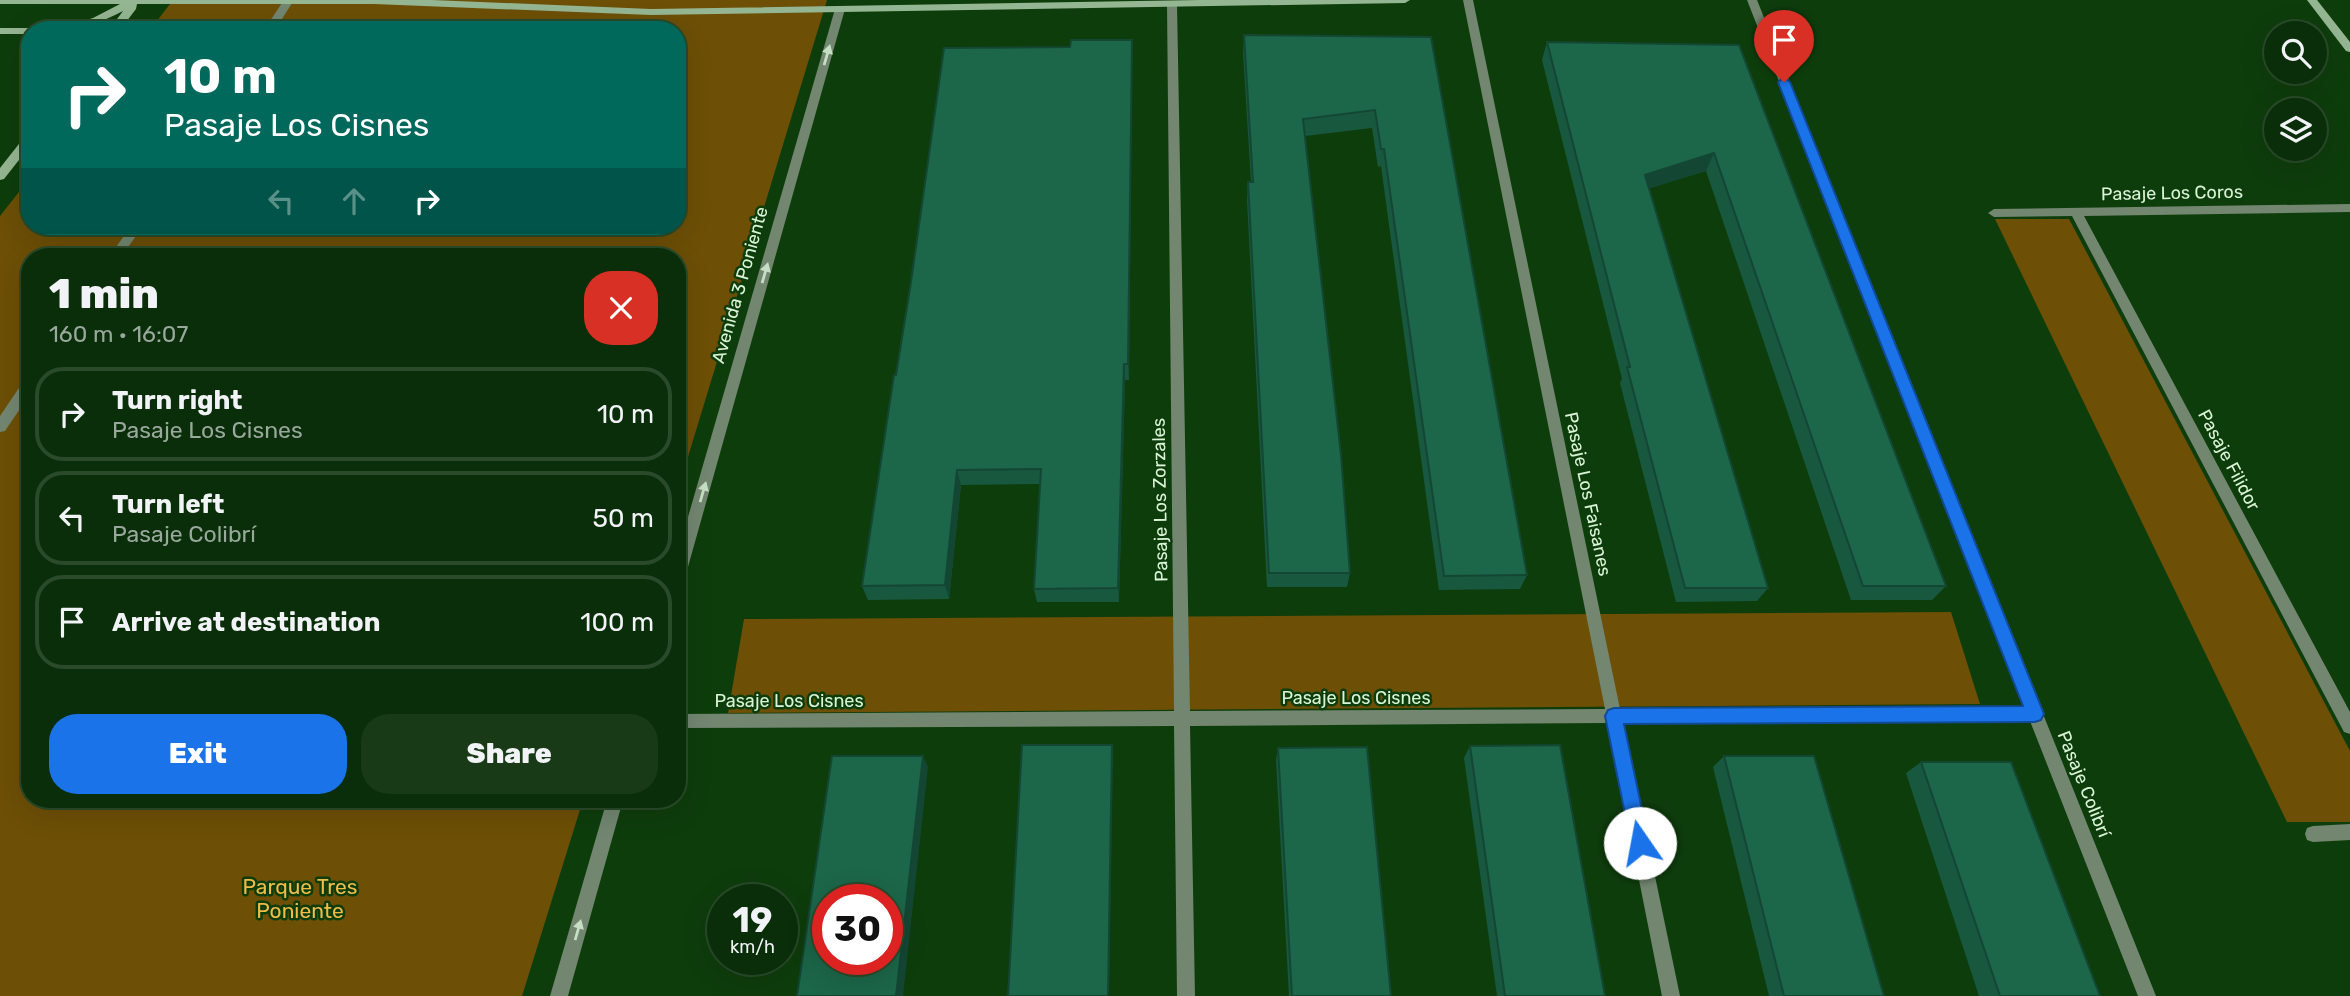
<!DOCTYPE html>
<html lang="en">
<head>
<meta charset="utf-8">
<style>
	body { margin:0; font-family:Rubik,sans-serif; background:#183a17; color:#f1f3f6; height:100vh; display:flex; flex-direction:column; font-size:26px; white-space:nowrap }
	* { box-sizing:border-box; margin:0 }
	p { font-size:23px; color:#99a89c }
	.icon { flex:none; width:38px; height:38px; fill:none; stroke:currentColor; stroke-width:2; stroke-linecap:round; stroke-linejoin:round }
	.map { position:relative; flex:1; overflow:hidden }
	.sheet { position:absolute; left:21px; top:248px; width:665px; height:560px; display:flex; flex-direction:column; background:#0a2e09; border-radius:28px; box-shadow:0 7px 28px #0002,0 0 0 2px #2a4a2a }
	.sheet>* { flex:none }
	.hud { position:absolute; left:21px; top:21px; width:665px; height:214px; border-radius:28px; box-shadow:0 7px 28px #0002,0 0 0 2px #2a4a2a; background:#00695c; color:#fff; overflow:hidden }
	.controls { position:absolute; left:2264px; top:21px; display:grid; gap:14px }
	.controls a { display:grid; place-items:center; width:63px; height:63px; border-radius:50%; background:#0a2e09; box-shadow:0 7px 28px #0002,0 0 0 2px #2a4a2a; font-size:35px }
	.speed { position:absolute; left:707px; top:884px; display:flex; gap:14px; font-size:35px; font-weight:700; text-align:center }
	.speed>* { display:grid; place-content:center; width:91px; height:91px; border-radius:50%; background:#0a2e09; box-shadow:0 7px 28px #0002,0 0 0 2px #2a4a2a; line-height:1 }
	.speed small { font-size:18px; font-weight:400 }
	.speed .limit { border:10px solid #d22; background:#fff; color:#111 }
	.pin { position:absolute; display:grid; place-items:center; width:60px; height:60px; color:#fff; margin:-72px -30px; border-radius:50% 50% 50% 0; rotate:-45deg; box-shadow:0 0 7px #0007 }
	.pin .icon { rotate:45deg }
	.me { position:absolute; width:77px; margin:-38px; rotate:348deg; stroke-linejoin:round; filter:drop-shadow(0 0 5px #0008) }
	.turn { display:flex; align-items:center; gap:24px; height:147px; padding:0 28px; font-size:32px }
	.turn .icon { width:91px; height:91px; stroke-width:2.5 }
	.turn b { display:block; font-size:49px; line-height:60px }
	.lanes { display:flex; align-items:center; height:66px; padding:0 28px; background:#0003; justify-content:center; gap:35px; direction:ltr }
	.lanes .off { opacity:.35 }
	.round { display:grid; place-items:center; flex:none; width:74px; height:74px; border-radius:28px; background:#183a17 }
	.overview { display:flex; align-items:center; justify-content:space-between; height:119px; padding:0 28px }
	h1 { font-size:42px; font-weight:800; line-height:52px }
	.action { display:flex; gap:14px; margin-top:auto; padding:14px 28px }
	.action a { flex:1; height:80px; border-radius:28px; background:#1a73e8; color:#fff; font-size:28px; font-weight:800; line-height:80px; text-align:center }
	.action a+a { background:#183a17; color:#f1f3f6 }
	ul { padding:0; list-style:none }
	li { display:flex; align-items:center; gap:21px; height:94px; margin:0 14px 10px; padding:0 14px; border:4px solid #2a4a2a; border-radius:28px }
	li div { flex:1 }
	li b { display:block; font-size:26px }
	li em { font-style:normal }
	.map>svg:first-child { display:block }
	.green { fill:#6d4f06 }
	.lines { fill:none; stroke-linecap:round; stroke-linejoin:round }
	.pedestrian { fill:#728670; fill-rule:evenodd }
	.minor { fill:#728670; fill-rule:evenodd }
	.tertiary { fill:#728670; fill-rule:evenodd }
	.secondary { fill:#95b692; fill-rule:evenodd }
	.wall { fill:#18583f }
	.shaded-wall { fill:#144733 }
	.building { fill:#1c6649; stroke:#144733; stroke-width:2; fill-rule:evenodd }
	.oneway { fill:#c6dec3 }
	.route { fill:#1a73e8; stroke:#114b97; stroke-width:2 }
	.labels { text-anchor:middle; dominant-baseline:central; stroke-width:5; stroke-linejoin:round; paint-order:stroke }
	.street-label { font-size:18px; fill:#dbf4d8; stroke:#0e3d0c }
	.near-park-label { font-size:21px; fill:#f1bb4a; stroke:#0e3d0c }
</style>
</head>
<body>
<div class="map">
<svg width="2350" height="996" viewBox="0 0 2350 996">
	<rect width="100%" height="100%" fill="#0e3d0c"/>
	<!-- green -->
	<g class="green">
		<polygon points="173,0 827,0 677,493 677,257 30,257 30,800 583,800 522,996 0,996 0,216 30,178 30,226 677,226 677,30 150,30"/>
		<polygon points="1995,219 2069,219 2350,751 2350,822 2287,822"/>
		<polygon points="1951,612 1980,704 728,713 744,619"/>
	</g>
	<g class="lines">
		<!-- pedestrian -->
		<g class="pedestrian">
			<polygon points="284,0 294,0 275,30 264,30"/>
			<polygon points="131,226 143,226 121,257 109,257"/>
			<polygon points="30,378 30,394 5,431 0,432 0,416 25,379"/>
		</g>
		<!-- minor -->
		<g class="minor">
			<polygon points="1463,0 1473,0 1620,709 2025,707 1747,0 1757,0 2156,996 2138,996 2030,721 1623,723 1680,996 1662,996 1608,723 1190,726 1195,996 1177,996 1174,726 677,728 677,714 1174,711 1167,4 1172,1 1177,4 1190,711 1605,709"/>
			<polygon points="2350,204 2350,212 2084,216 2350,712 2350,734 2344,732 2072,216 1994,217 1988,213 1994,209"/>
			<polygon points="2350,824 2350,840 2313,842 2307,840 2305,834 2307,828 2313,826"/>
		</g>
		<!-- tertiary -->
		<g class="tertiary">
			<polygon points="840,6 845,9 684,581 682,586 677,587 677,555 835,9"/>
			<polygon points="607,800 623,800 568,996 550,996"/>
		</g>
		<!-- secondary -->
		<g class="secondary">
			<path d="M0,0H432L651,9L1199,0H1410L1405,3L651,15L374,4H137L136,9L120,30H109L123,11C100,23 80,30 54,30L93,18L120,4H0Z"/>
			<polygon points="2307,0 2317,0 2350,42 2350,52 2346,51"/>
			<polygon points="0,28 30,28 35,30 30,30 30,34 0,34"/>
			<polygon points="30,134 30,146 4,179 0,180 0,168 26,135"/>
		</g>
	</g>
	<!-- wall -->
	<g class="wall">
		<polygon points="1244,35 1431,37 1527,575 1520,589 1439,590 1381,166 1378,167 1372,128 1305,136 1350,573 1347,587 1267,587 1247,200 1248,182 1251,182 1243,53"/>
		<polygon points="1547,42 1739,45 1946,586 1932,600 1851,600 1706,171 1649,188 1768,588 1757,601 1676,602 1620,383 1622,379 1542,60"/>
		<polygon points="1132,57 1129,380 1125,380 1119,602 1037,602 1034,589 1041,484 961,485 949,599 868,600 862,586 896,375"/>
		<polygon points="1470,746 1605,996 1497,996 1464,758"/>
		<polygon points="1278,748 1391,996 1289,996 1276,760"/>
		<polygon points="1724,756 1884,996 1769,996 1713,767"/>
		<polygon points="1921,762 2100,996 1979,996 1906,773"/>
	</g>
	<!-- shaded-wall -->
	<g class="shaded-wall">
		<polygon points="1132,40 1132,57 1129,380 1128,364"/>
		<polygon points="1714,153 1706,171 1638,192 1645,175"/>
		<polygon points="1124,364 1125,380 1119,602 1118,588"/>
		<polygon points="957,470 961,485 949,599 945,585"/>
		<polygon points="1112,745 1113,756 1109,996 1108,996"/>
		<polygon points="923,756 928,767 903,996 896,996"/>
	</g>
	<!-- building -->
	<g class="building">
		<polygon points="1244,35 1431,37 1527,575 1444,576 1384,149 1381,149 1375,110 1303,119 1341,455 1350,573 1269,573 1248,182 1253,182"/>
		<polygon points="1071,40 1132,40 1128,364 1124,364 1118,588 1034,589 1041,469 957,470 945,585 862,586 894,375 896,375 911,282 944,48 1070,47"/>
		<polygon points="1547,42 1739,45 1946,586 1863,586 1714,153 1645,175 1768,588 1685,588 1627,367 1630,367"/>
		<polygon points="1022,745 1112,745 1108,996 1008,996"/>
		<polygon points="1560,745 1605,996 1505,996 1470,746"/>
		<polygon points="1367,747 1391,996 1292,996 1278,748"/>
		<path d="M832,756H923L896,996H797ZM828,900H887V959H828Z"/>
		<polygon points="1724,756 1814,756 1884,996 1784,996"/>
		<polygon points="1921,762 2011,762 2100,996 2000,996"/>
	</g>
	<!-- one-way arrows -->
	<defs><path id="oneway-solid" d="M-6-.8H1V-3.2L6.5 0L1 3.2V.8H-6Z" transform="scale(1.75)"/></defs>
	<g class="oneway">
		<use href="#oneway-solid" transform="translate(827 55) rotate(-74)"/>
		<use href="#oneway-solid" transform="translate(765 273) rotate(-74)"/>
		<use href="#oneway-solid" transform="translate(703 492) rotate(-74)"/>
		<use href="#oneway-solid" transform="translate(578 930) rotate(-74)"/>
	</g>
	<!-- route -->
	<polygon class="route" points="1784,77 1790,82 2044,714 2041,720 2035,722 1624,724 1649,843 1647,850 1640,852 1633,850 1631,843 1605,716 1608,710 1614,708 2023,706 1778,82"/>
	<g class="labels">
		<!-- street labels -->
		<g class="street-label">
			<text transform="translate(2172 193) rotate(-1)">Pasaje Los Coros</text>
			<text transform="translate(740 285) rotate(-74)">Avenida 3 Poniente</text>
			<text transform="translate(2229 460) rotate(62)">Pasaje Filidor</text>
			<text transform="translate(1588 494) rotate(78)">Pasaje Los Faisanes</text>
			<text transform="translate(1160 500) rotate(-91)">Pasaje Los Zorzales</text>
			<text x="1356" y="698">Pasaje Los Cisnes</text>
			<text x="789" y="701">Pasaje Los Cisnes</text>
			<text transform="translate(2084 784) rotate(68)">Pasaje Colibrí</text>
		</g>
		<!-- near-park labels -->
		<g class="near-park-label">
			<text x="300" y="886">Parque Tres<tspan x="300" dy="24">Poniente</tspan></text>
		</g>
	</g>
</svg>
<div class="controls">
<a><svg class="icon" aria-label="search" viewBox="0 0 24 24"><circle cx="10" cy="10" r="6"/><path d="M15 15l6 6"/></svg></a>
<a><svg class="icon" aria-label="layers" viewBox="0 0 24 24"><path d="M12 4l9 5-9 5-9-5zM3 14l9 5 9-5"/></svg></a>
</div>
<div class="speed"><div>19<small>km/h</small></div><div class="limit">30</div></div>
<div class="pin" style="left:1784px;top:82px;background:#d93025"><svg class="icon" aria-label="arrive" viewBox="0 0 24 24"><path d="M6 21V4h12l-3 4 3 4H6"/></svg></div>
<svg class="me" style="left:1640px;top:843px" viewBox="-20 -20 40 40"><circle r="19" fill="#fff"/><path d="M0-13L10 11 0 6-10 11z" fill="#1a73e8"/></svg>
<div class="hud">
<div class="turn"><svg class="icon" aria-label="right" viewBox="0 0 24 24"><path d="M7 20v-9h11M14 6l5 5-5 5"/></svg><div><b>10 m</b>Pasaje Los Cisnes</div></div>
<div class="lanes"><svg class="icon off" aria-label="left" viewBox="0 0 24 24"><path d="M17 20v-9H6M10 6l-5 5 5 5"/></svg><svg class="icon off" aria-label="ahead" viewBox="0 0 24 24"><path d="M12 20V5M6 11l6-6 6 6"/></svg><svg class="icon" aria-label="right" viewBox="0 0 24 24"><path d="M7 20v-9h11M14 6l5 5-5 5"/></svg></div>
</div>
<section class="sheet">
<div class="overview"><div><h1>1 min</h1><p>160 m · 16:07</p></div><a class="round" style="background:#d93025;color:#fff"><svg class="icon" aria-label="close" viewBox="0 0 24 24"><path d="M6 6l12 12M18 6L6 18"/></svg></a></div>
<ul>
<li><svg class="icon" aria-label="right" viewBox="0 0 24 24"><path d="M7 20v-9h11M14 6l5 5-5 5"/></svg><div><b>Turn right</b><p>Pasaje Los Cisnes</p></div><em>10 m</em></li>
<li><svg class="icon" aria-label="left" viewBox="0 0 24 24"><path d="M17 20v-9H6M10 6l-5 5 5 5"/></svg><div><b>Turn left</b><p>Pasaje Colibrí</p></div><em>50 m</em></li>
<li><svg class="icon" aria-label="arrive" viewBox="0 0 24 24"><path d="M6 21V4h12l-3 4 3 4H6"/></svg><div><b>Arrive at destination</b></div><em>100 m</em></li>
</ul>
<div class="action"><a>Exit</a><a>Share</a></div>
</section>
</div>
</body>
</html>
